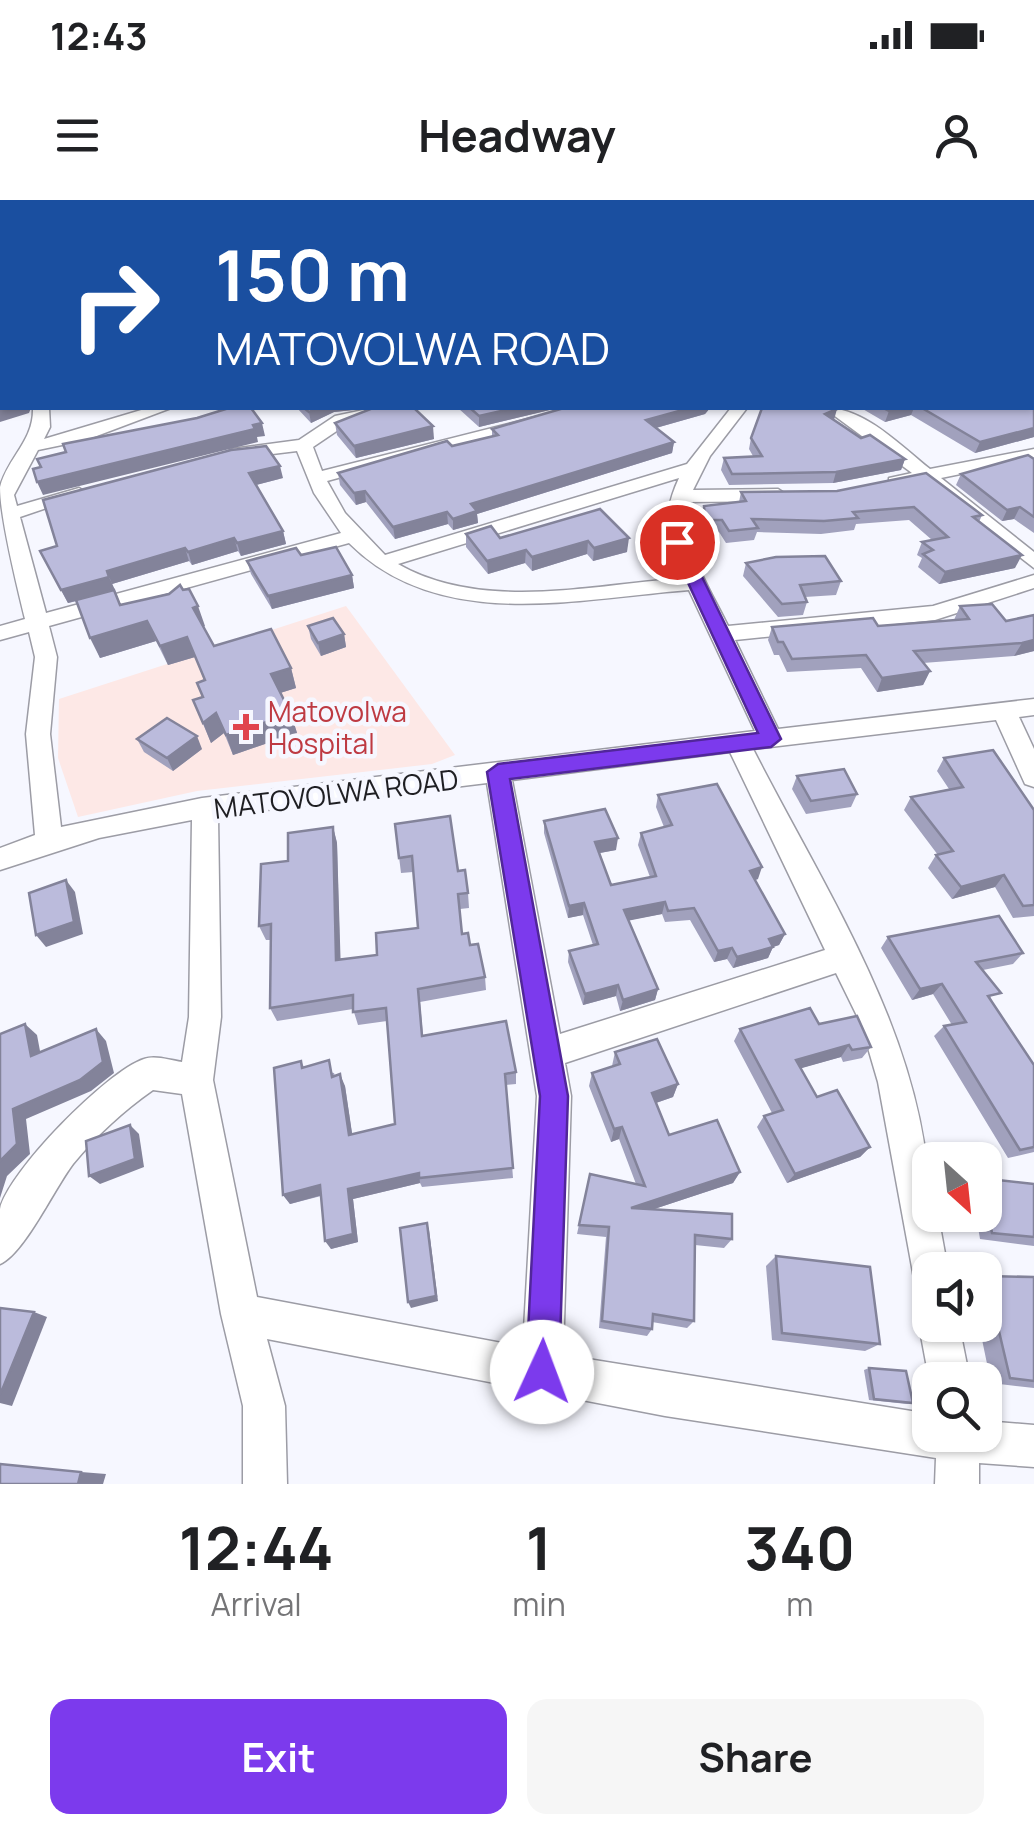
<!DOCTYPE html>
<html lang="en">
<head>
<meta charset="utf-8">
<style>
	body { margin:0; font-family:Manrope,sans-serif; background:#f6f6f6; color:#202124; height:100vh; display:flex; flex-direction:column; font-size:38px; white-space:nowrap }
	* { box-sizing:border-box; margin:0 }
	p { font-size:32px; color:#757577 }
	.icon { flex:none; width:55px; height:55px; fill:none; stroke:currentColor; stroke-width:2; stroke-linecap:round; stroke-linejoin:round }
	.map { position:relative; height:1284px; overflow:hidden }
	.details { display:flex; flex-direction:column; background:#fff; flex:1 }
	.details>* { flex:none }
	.hud { position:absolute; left:0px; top:0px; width:1035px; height:210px; box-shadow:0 2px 8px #0004; background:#1a4fa0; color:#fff; overflow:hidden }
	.needle { width:65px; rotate:153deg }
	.buttons { position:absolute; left:912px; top:942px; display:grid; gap:20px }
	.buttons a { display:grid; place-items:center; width:90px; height:90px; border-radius:20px; background:#fff; box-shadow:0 2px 8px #0004; font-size:50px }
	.pin { position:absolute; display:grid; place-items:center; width:85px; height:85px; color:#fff; margin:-42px; border:5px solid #fff; border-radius:50%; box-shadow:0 2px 10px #0007 }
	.me { position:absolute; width:110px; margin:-55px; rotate:2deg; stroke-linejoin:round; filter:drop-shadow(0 0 8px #0008) }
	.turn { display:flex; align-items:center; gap:35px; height:210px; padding:0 50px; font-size:45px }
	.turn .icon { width:130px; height:130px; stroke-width:2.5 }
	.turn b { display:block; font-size:70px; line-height:85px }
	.eta { display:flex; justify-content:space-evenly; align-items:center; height:170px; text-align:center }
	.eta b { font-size:60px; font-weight:700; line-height:70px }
	.cta { display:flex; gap:20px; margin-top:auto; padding:20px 50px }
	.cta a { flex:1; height:115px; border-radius:20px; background:#7c3aed; color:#fff; font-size:40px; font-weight:700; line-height:115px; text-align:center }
	.cta a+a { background:#f6f6f6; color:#202124 }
	.status { display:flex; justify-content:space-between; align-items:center; height:70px; padding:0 50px; background:#fff; direction:ltr }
	.status svg { height:28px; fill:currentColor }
	header { display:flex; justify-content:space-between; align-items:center; height:130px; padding:0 50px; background:#fff; font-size:45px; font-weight:700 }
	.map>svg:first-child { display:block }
	.medical { fill:#fde8e6 }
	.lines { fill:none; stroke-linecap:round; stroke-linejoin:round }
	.minor-casing { stroke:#9c9ca5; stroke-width:3 }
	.tertiary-casing { stroke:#9c9ca5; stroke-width:4 }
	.path { stroke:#abacb3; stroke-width:2.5; stroke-dasharray:5 2.5; stroke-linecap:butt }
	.minor { fill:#fff; fill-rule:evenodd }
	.tertiary { fill:#fff; fill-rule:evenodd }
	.wall { fill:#a1a1bd }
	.shaded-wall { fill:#83839a }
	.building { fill:#bbbbdc; stroke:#83839a; stroke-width:2.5 }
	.route { fill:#7c3aed; stroke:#51269a; stroke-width:2.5 }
	.health-dot { fill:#e0444e; stroke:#f6f7ff; stroke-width:4 }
	.labels { text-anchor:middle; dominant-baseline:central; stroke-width:9; stroke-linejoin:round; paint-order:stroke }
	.health-label { font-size:28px; fill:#be3a42; stroke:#f6f7ff; text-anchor:start }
	.street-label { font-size:28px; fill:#1f1f23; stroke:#f6f7ff }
</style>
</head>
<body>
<div class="status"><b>12:43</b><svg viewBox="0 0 49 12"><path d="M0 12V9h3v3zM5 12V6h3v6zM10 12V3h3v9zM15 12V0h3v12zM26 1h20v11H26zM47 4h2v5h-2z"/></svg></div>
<header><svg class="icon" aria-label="menu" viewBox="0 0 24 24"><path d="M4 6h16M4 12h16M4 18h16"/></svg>Headway<svg class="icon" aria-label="person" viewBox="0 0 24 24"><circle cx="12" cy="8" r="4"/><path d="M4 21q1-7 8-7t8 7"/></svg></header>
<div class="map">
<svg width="1034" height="1284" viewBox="0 0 1034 1284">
	<rect width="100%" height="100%" fill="#f6f7ff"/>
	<!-- medical -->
	<polygon class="medical" points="346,406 455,555 432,564 197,591 78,617 58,558 59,499"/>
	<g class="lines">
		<defs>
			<g id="minor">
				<polygon points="0,74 2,75 2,87 0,86"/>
				<path d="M33,208H49L50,227L44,239L148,208H171L86,240L38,250L14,295L17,306L79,288L88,294L20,317L46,413L341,333L314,293L297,251L232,259L223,254L232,249L299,240L335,216L373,208H400L347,224L313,247L322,271L571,208H597L327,281L345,313L385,355L687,264L731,208H747L710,256L693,290L778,289L787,295L778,301L689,302C683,351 707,383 728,426L933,406L1034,375V388L935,420L735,440L778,529L1034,499V515L1019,517L1034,549V587L1025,584L996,520L753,549C828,696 930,845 930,1015H938L948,1070H930V1094L916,1089L878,882L861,824L836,773L565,863L571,896L563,1155L930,1214V1235H985V1221L1034,1225V1267L979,1263V1284H935L936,1258L665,1216L267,1139L285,1206L287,1284H243V1206L221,1114L182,894L153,890C123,911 96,936 73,964C54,989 24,1054 0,1064C0,1047 0,1026 0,1009C8,972 107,871 144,859C155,855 170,860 182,862L189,817L192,620L99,638L0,670V648L35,635L26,534L35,457L29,432L0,440V426L25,419C17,386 0,318 0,287C8,257 34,241 33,208ZM679,278C661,317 666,340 684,378C592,385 482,412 398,364ZM349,343C439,433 575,399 689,390L755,531L202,598L61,627L50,534L57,457L49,426ZM730,552L825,750L560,834L512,580ZM487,583L537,896L523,1147L257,1097L213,880L221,817L218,616Z"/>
				<path d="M824,208C863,206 901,246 930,269L1034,249V259L941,278L1034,352V368L923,282L889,286V278L912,273Z"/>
				<polygon points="930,1109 930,1125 959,1125 970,1180 930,1180 930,1184 919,1125"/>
			</g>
			<polygon id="tertiary" points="819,0 834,0 835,2 821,2"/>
		</defs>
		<!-- minor casing -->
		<use href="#minor" class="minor-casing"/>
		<!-- tertiary casing -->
		<use href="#tertiary" class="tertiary-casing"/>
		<!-- path -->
		<polyline class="path" points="94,2 100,0"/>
		<!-- minor -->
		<use href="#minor" class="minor"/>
		<!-- tertiary -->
		<use href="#tertiary" class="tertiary"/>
	</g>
	<!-- wall -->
	<g class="wall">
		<polygon points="561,0 731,0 731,2 564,2"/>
		<polygon points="868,0 1034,0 1034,237 975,253 911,215 885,222 861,208 1032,208 1032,2 871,2"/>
		<polygon points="297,208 414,208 434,239 356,258 337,235 335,223 373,208 334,212 311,223"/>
		<polygon points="458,208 558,208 479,227"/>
		<polygon points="564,208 710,208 705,214 656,228 674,242 672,253 477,314 478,323 453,330 448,324 395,339 366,302 356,305 340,285 338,273 492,236 492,229"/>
		<polygon points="834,220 861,238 905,259 901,270 833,283 729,285 721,270 724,258 753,256 749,249 751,238"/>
		<polygon points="1034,259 1034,333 1014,319 1002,321 956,285 961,274"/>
		<polygon points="283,278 256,285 283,331 286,344 241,356 238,351 192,365 189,361 112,384 121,405 205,426 203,427 214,446 291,468 296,488 280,493 291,514 297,533 233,555 224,533 211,543 193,500 203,497 204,480 195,457 168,465 156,441 100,458 77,401 68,403 40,351 57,346 43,300"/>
		<polygon points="837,291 982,315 979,322 1015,368 939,384 918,367 922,358 917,355 922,342 932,340 909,320 856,324 854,330 821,334 757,332 754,340 726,343 719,332 703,332 702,318 704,306 739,302 741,292"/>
		<polygon points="600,309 627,352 593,361 587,354 532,371 525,363 488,374 466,347 466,334 500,338"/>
		<polygon points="301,355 352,375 354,388 272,409 251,374 247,361"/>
		<polygon points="746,363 841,381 836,395 805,397 807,402 803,415 778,417 743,376"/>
		<polygon points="960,406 1006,421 1034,415 1034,451 1014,456 923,463 930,471 923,485 877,492 861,468 787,472 779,455 774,455 768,440 772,427 878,426 954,420"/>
		<polygon points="308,426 344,434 346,447 321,456 311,439"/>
		<polygon points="137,539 202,549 173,571 144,552"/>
		<polygon points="944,558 1034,610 1034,716 1013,718 995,687 952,699 928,668 936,655 938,655 904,610 911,597 949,589 937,571"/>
		<polygon points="797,576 857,594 851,607 806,614 792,589"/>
		<polygon points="658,595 758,679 755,680 785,734 779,745 773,747 768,758 733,768 727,759 714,762 690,720 665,722 662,714 629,720 658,789 655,800 620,811 616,796 583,805 568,762 569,751 593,745 583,715 568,718 544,633 544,621 616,650 600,653 611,685 650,677 638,645 641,633 664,627 656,607"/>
		<polygon points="395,624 458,671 468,693 469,708 460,709 462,734 470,745 485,777 486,790 420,802 423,836 516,872 516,884 506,885 513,978 422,987 420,983 353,999 358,1042 331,1049 321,996 290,1004 283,995 301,861 304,867 334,873 335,876 345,886 352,934 395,924 387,821 358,825 353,809 277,821 270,808 271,740 266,740 259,726 288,661 333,627 337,643 340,759 377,755 418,728 413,672 401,673"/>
		<polygon points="888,737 1023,753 1013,764 983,770 992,802 1034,865 1034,952 1008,958 934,836 944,826 952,825 933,794 912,800 881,748"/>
		<polygon points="819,824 871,847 862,858 843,862 841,857 801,868 817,897 870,947 860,957 787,983 757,927 764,916 772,913 734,841 740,829"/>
		<polygon points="615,852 678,884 673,897 656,903 669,935 740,972 733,983 654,1009 732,1039 724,1048 695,1045 694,1121 687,1128 652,1122 652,1129 647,1136 599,1128 606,1037 577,1034 590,974 636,984 619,939 611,942 589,886 592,873 612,866"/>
		<polygon points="989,979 1034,984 1034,1046 980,1039 976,1015 985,1015 985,982"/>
		<polygon points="776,1056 880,1144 865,1151 772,1140 766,1066"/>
		<polygon points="986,1076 1034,1077 1034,1188 991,1183 979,1125 985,1125"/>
		<polygon points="869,1168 913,1203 907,1204 869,1200 864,1170"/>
	</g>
	<!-- shaded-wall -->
	<g class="shaded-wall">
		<rect x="576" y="0" width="73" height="2"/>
		<polygon points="5,208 31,208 29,213 0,222 0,209"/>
		<polygon points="319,208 373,208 334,212 311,223 309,212"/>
		<polygon points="514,208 558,208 479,227 479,216"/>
		<polygon points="690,208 710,208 705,214 645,231 646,220"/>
		<polygon points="901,208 914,208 911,215 885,222 889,211"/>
		<polygon points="837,209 834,220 825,214"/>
		<polygon points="262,223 265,236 257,237 258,242 43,295 37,282"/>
		<polygon points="433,226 434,239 356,258 354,246"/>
		<polygon points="1034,228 1034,237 975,253 980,242"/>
		<polygon points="674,242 672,253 477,314 478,323 453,330 453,319 471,304"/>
		<polygon points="905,259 901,270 833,283 836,272"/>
		<polygon points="280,266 283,278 252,286 249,273"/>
		<polygon points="365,291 366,302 356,305 354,293"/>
		<polygon points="1020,307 1014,319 1002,321 1007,310"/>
		<polygon points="447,312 448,324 395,339 393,327"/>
		<polygon points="283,331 286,344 241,356 237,343"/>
		<polygon points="234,338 238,351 192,365 188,352"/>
		<polygon points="629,338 627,352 593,361 594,348"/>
		<polygon points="588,341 587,354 532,371 532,357"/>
		<polygon points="185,348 189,361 112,384 107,371"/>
		<polygon points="526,350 525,363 488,374 487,361"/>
		<polygon points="1022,355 1015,368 939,384 945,372"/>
		<polygon points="352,375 354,388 272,409 268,396"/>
		<polygon points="109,377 115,390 68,403 61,390"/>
		<polygon points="198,406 205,426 200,428 193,408"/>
		<polygon points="147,421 156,441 100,458 90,438"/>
		<polygon points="344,434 346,447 321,456 318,443"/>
		<polygon points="187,437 195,457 168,465 160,446"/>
		<polygon points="1034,440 1034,451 1014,456 1022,443"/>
		<polygon points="291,468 296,488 277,494 271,474"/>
		<polygon points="930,471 923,485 877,492 882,478"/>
		<polygon points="216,513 224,533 211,543 203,523"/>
		<polygon points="291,514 297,533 233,555 226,535"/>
		<polygon points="197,536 202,549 173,571 167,558"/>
		<polygon points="333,627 337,643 341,774 336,760"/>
		<polygon points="618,638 616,650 594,654 595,642"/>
		<polygon points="762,667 758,679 745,683 750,671"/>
		<polygon points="1004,675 995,687 952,699 961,687"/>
		<polygon points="66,680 75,692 83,734 46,747 36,735"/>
		<polygon points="665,702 662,714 622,722 624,710"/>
		<polygon points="584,703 583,715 568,718 569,706"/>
		<polygon points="785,734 779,745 773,747 768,758 733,768 737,757 769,739"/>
		<polygon points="732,748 727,759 714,762 718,751"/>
		<polygon points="942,784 933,794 912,800 920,789"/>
		<polygon points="618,785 616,796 583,805 585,794"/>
		<polygon points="658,789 655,800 620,811 623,800"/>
		<polygon points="25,824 37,835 43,867 31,856"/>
		<polygon points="96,829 106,841 114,873 91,891 26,919 30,954 7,976 0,998 0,961 13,909"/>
		<polygon points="849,845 841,857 788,872 796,860"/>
		<polygon points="340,874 345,886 354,946 349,935"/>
		<polygon points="678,884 673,897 647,906 652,893"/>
		<polygon points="130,925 139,934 144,967 100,984 89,976"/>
		<polygon points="622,927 619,939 611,942 614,929"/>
		<polygon points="870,947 860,957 787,983 795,974"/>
		<polygon points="740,972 733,983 627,1018 631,1008"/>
		<polygon points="419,973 420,983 353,999 358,1042 331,1049 325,1041 348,989"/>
		<polygon points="320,985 326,994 290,1004 283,995"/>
		<polygon points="427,1023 429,1030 438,1101 411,1108 408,1102"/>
		<polygon points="34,1112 47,1117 12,1206 0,1203 0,1195"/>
		<polygon points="81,1272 106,1274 103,1284 78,1284"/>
	</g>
	<!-- building -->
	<g class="building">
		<polygon points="168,0 450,0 453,2 153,2"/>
		<polygon points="654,0 719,0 722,2 656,2"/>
		<polygon points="883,0 1034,0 1034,71 1032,72 1032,2 886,2"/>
		<polygon points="1032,73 1034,83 1034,228 980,242 922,208 1032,208"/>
		<polygon points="2,89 2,208 5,208 0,209 0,90"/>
		<polygon points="229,208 251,208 262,223 253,225 255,229 37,282 33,269 41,267 37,259 66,252 63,244 197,218"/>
		<polygon points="304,208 319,208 309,212"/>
		<polygon points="373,208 414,208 433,226 354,246 335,223"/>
		<polygon points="470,208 514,208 479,216"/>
		<polygon points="564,208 690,208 646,220 674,242 471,304 477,311 453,319 447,312 393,327 365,291 354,293 338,273 447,241 452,246 498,235 492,229"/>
		<polygon points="762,208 836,208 837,209 825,214 861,238 870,235 905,259 836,272 732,274 724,258 762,256 751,238"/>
		<polygon points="883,208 901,208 889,211"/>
		<polygon points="266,246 280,266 249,273 283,331 237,343 234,338 188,352 185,348 107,371 109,377 61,390 40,351 57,346 43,300 231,250"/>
		<polygon points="1028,255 1034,259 1034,317 1020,307 1007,310 961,274"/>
		<polygon points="926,273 982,315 973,317 1022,355 945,372 923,354 933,350 922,342 948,337 914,307 853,312 858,318 824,321 752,319 758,328 729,331 722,320 705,320 704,306 746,301 741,292 837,291"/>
		<polygon points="600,309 629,338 594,348 588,341 532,357 526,350 487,361 466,334 491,326 500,338"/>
		<polygon points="336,347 352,375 268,396 247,361 296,348 301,355"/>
		<polygon points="825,356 841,381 800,385 807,402 782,404 746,363 776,357"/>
		<polygon points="180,385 183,390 189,389 198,406 193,408 214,446 271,429 291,468 271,474 291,514 226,535 216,513 203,523 193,500 203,497 197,483 205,480 187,437 160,446 147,421 90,438 76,400 114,390 120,405 169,394"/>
		<polygon points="992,404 1006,421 1034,415 1034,440 1022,443 914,451 930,471 882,478 866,455 792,459 783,442 778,442 772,427 873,418 878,426 969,419 960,406"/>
		<polygon points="333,418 344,434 318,443 308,426"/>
		<polygon points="167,518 197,536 167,558 137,539"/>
		<polygon points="993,550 1034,610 1034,705 1023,706 1004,675 961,687 936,655 953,651 911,597 963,587 944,558"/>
		<polygon points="844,569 857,594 811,601 797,576"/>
		<polygon points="717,584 762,667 750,671 785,734 769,739 773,747 737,757 732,748 718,751 694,708 668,711 665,702 624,710 658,789 623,800 618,785 585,794 569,751 598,744 584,703 569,706 544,621 605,609 618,638 595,642 611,685 656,676 641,633 672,625 658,595"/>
		<polygon points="450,616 458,671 465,670 468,693 458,694 462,734 468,733 470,745 478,744 485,777 418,789 422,836 506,821 516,872 505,874 513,968 419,978 419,973 348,989 353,1034 325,1041 320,985 283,995 274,868 301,861 302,868 329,860 332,877 340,874 349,935 395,924 386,808 353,812 353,795 270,808 271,724 259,726 261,664 288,661 288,633 333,627 336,760 377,755 376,733 418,728 412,656 399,658 395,624"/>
		<polygon points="66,680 74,722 36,735 29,693"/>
		<polygon points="999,716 1023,753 976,762 1001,793 988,796 1034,865 1034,947 1020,950 944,826 966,822 942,784 920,789 888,737"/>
		<polygon points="810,808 819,824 857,816 871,847 852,850 849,845 796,860 817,897 837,890 870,947 795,974 764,916 783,910 740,829"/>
		<polygon points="25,824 31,856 96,829 103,862 80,880 13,909 17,944 0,961 0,834"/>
		<polygon points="657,839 678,884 652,893 669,935 717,920 740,972 631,1008 732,1014 732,1039 695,1035 694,1121 653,1114 652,1129 602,1121 609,1027 579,1025 590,974 645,986 622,927 614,929 592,873 620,864 615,852"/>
		<polygon points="130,925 135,959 89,976 86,941"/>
		<polygon points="989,979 1034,984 1034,1037 992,1033 985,995 985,983 990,984"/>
		<polygon points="427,1023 436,1096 408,1102 400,1028"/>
		<polygon points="776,1056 870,1067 880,1144 782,1133"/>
		<polygon points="986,1076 1034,1077 1034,1181 1010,1178"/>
		<polygon points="0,1108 34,1112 0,1195"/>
		<polygon points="869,1168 906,1171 913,1203 874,1199"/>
		<polygon points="0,1264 81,1272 78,1284 0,1284"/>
	</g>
	<!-- route -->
	<polygon class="route" points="677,337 685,342 781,539 771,547 510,579 568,896 559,1172 554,1183 542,1188 531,1183 526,1172 540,896 487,572 498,564 758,533 669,342"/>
	<!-- markers -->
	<path class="health-dot" d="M241 512h10v10h10v10h-10v10h-10v-10h-10v-10h10z"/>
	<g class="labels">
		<!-- health labels -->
		<g class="health-label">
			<text x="268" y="511">Matovolwa<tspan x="268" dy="32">Hospital</tspan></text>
		</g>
		<!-- street labels -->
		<g class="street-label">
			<text transform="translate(336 593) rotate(-7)">MATOVOLWA ROAD</text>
		</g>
	</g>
</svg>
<div class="buttons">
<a><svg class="needle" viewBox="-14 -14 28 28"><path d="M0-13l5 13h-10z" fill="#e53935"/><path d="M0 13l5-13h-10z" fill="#757577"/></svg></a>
<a><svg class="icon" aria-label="sound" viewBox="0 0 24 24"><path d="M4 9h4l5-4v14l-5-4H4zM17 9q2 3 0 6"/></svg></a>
<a><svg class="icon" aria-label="search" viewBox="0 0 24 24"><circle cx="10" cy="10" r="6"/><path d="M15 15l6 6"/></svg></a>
</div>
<div class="pin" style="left:677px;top:342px;background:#d93025"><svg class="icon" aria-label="arrive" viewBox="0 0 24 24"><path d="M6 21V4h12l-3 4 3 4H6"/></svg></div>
<svg class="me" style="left:542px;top:1172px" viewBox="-20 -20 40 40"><circle r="19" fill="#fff"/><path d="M0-13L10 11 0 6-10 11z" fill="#7c3aed"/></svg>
<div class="hud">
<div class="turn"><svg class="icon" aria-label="right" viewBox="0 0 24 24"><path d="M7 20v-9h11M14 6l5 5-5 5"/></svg><div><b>150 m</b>MATOVOLWA ROAD</div></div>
</div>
</div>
<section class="details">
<div class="eta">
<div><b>12:44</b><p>Arrival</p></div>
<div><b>1</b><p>min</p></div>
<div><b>340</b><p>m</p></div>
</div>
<div class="cta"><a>Exit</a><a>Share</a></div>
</section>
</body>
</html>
